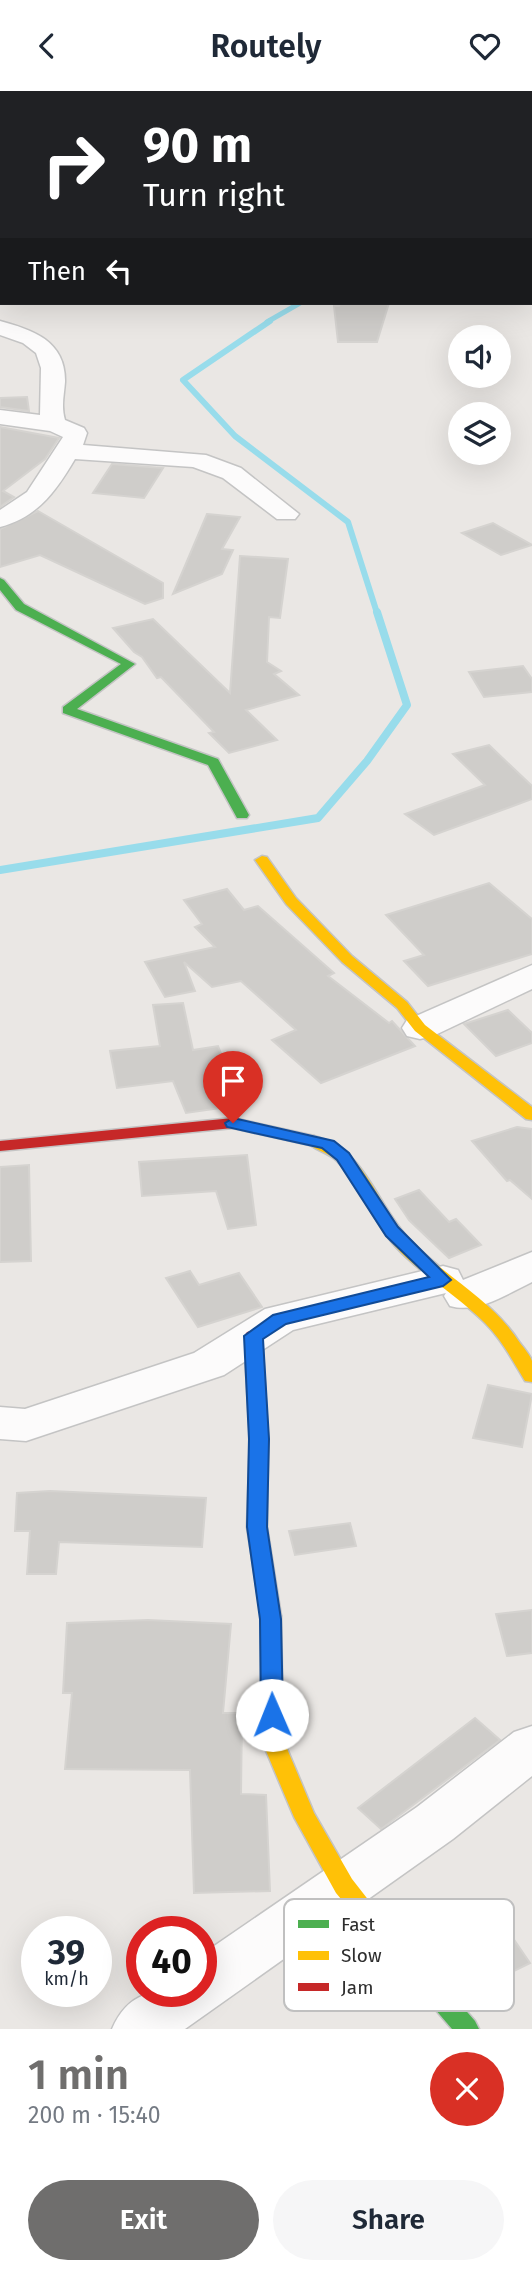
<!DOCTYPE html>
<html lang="en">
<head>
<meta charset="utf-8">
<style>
	body { margin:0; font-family:"Fira Sans",sans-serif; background:#f6f6f7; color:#1f2937; height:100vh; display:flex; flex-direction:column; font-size:26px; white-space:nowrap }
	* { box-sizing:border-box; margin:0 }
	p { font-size:23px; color:#747a83 }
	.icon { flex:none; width:38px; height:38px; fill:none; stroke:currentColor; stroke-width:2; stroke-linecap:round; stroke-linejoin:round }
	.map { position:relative; height:1938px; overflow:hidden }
	.details { display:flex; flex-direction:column; background:#fff; flex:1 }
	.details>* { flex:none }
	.guide { position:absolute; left:0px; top:0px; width:532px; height:214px; box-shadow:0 7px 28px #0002; background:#202124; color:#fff; overflow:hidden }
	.tools { position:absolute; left:448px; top:234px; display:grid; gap:14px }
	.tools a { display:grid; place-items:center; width:63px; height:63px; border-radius:50%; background:#fff; box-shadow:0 7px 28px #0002; font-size:35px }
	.speed { position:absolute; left:21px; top:1825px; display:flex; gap:14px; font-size:35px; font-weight:700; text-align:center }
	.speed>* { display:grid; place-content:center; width:91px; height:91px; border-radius:50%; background:#fff; box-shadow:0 7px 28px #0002; line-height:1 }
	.speed small { font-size:18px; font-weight:400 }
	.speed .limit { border:10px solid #d22; background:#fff; color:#111 }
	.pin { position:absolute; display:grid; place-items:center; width:60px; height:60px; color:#fff; margin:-72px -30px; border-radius:50% 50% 50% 0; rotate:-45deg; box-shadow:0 0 7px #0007 }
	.pin .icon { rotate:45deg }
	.me { position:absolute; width:77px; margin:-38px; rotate:359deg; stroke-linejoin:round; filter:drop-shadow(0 0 5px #0008) }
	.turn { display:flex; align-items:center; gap:24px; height:147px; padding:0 28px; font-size:32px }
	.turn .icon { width:91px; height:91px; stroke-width:2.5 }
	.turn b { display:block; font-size:49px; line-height:60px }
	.then { display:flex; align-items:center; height:66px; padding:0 28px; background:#0003; gap:14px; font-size:26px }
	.round { display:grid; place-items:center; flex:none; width:74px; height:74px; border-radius:37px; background:#f6f6f7 }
	.headline { display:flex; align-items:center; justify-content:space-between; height:119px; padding:0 28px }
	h1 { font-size:42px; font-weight:600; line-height:52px; color:#6f6e6d }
	.primary-button { display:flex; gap:14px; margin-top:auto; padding:14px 28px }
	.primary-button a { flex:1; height:80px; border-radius:42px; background:#6f6e6d; color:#fff; font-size:28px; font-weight:600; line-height:80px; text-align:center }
	.primary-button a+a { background:#f6f6f7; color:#1f2937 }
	header { display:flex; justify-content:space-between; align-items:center; height:91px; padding:0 28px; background:#fff; font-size:32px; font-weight:600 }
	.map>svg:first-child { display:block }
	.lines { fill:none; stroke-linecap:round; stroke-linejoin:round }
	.stream-far2 { stroke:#98dceb; stroke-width:5 }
	.stream-far1 { stroke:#98dceb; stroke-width:6 }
	.stream { stroke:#98dceb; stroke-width:8 }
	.building { fill:#cfcdca; stroke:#d5d3d0; stroke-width:2 }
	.street-casing { stroke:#c4c4c4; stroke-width:3 }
	.fast-casing { stroke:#c4c4c4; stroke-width:3 }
	.slow-casing { stroke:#c4c4c4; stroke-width:3 }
	.jam-casing { stroke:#c4c4c4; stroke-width:3 }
	.street { fill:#fcfbfb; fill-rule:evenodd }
	.fast { fill:#4caf50; fill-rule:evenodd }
	.slow { fill:#ffc107; fill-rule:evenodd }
	.jam { fill:#c62828; fill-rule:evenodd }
	.route { fill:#1a73e8; stroke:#114b97; stroke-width:2 }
	.key { fill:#fff; stroke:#c0c0c0; stroke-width:2 }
	.key-label { font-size:19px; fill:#2d2d2d }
</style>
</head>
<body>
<header><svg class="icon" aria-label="back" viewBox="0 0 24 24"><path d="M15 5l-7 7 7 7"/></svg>Routely<svg class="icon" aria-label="heart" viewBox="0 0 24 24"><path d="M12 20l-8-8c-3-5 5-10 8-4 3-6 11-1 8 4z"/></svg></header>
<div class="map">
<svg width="532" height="1938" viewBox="0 0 532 1938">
	<rect width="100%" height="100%" fill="#eae7e4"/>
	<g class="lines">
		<!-- stream-far2 -->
		<polyline class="stream-far2" points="267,231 300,212"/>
		<!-- stream-far1 -->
		<polyline class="stream-far1" points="270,230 183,289 235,345 348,431 377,522"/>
		<!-- stream -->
		<polyline class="stream" points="0,779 318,727 367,670 407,614 377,521"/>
	</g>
	<!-- building -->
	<g class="building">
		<polygon points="340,212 389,212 377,251 338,251 334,215 339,215"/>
		<polygon points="27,306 29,320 0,316 0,307"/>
		<polygon points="0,336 59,347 45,368 3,400 14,406 0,416"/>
		<polygon points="112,373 163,377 144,407 93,402"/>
		<polygon points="38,420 163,492 163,507 145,513 40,464 0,476 0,438"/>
		<polygon points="207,423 240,426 222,458 233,459 222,483 173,503"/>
		<polygon points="493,432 532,454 501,464 462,442"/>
		<polygon points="240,465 288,468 280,527 269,526 267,571 281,580 274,583 299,604 246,619 277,649 229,662 209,642 214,641 161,586 157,587 142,566 134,561 113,537 153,528 230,602"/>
		<polygon points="523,575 532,588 532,601 484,606 469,581"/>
		<polygon points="489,654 532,695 532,708 434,744 405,723 485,694 453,663"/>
		<polygon points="489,792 532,828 532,863 428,895 404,870 424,864 386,824"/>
		<polygon points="227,798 244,819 258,815 334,882 328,885 389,932 392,930 415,955 321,992 272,949 296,939 241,890 212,896 184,871 195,900 165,906 145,871 215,856 195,836 202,833 184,809"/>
		<polygon points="183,912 193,959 218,955 242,1014 186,1022 173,990 117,997 110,960 160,955 153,914"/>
		<polygon points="508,919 532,942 532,952 496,965 464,933"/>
		<polygon points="517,1036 532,1038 532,1108 510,1089 507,1090 472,1050"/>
		<polygon points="247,1064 256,1134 228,1138 216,1100 142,1105 139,1071"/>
		<polygon points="29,1074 31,1170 0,1171 0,1076"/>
		<polygon points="419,1099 449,1131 456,1128 481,1154 449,1167 409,1129 395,1108"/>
		<polygon points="190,1180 199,1194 239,1182 262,1216 198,1236 166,1187"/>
		<polygon points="488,1294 532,1303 522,1356 473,1347"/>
		<polygon points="50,1400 206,1407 202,1456 59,1451 56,1483 27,1483 30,1440 15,1440 17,1402"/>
		<polygon points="350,1432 356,1455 295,1464 289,1440"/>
		<polygon points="532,1519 532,1562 507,1565 496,1523"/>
		<polygon points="148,1529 231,1533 223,1622 242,1622 241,1703 266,1704 270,1800 194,1802 190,1679 65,1678 72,1602 63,1602 67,1532"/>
		<polygon points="475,1627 500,1649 381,1738 358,1717"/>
		<polygon points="500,1828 530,1872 498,1888 467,1845"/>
	</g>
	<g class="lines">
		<defs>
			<g id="street">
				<path d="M0,230C33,239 66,250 65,291C64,305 61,315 65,329L84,337L87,342L83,354L206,364L241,377L299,423L295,428H277L223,387L193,376L75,368C56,400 38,426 0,436V419L27,401L63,346L50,340L0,333V319L40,324L41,277L36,262L23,252L0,244Z"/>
				<polygon points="532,874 532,898 433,945 420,948 407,945 402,937 407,929"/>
				<path d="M532,1161V1191C507,1203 478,1223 450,1215L444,1205L446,1202L293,1239L224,1284L26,1350L0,1348V1316L25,1318L194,1262L265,1218L443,1175L458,1179L463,1189Z"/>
				<path d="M532,1635V1685L453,1748L185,1938H112C131,1895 160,1900 201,1900V1864L417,1716L514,1641Z"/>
			</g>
			<g id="fast">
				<polygon points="0,487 4,489 24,513 135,573 77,618 218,668 249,724 247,727 237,727 208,674 63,622 63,616 121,573 16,519 0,499"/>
				<polygon points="365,1810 373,1813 475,1930 479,1938 452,1938 357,1827 353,1820 357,1813"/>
			</g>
			<g id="slow">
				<polygon points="262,765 267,766 296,807 352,865 407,911 425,934 532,1016 532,1029 526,1028 415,940 397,917 342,871 286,813 255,769"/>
				<path d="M314,1045C366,1058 376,1114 410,1149C445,1186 492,1208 520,1252C524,1257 530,1264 532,1270C532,1276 532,1285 532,1291L525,1290C513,1270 502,1249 485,1232C457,1204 421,1184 395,1155C372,1129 361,1095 337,1070C328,1061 313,1059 306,1050L308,1046Z"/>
				<polygon points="271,1517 278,1519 281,1525 283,1648 314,1722 352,1788 377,1820 373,1827 365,1830 357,1827 336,1802 294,1726 261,1648 261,1525 264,1519"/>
			</g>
			<g id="jam">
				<polygon points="233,1027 314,1045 322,1050 314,1055 233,1037 0,1060 0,1050"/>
				<polygon points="253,1239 259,1241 262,1245 268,1348 267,1436 281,1525 278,1531 271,1533 264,1531 261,1525 247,1436 250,1348 244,1245 247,1241"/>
			</g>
		</defs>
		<!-- street casing -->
		<use href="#street" class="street-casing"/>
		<!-- fast casing -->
		<use href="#fast" class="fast-casing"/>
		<!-- slow casing -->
		<use href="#slow" class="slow-casing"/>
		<!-- jam casing -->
		<use href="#jam" class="jam-casing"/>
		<!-- street -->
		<use href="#street" class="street"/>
		<!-- fast -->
		<use href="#fast" class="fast"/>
		<!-- slow -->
		<use href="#slow" class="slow"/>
		<!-- jam -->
		<use href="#jam" class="jam"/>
	</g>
	<!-- route -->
	<polygon class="route" points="233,1027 334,1050 349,1062 398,1136 451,1189 443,1195 286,1233 263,1248 269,1348 267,1436 281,1528 283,1624 279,1630 272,1633 264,1630 261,1624 260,1528 247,1436 249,1348 244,1245 273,1224 429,1186 386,1145 337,1069 322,1057 227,1036 225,1032"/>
	<!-- legend -->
	<rect x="284" y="1808" width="230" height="112" rx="10" class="key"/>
	<rect x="298" y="1829" width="31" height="8" fill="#4caf50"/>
	<rect x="298" y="1860" width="31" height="9" fill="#ffc107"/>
	<rect x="298" y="1892" width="31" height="8" fill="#c62828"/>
	<g class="key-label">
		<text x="341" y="1840">Fast</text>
		<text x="341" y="1871">Slow</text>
		<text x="341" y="1903">Jam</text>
	</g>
</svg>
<div class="tools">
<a><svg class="icon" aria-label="sound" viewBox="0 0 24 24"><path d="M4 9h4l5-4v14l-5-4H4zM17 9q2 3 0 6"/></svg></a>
<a><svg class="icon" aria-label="layers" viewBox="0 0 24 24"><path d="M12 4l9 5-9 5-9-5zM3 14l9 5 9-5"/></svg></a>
</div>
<div class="speed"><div>39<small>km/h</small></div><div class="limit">40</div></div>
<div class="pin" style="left:233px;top:1032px;background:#d93025"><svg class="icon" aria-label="arrive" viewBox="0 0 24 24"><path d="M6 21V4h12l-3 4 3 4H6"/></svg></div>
<svg class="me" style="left:272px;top:1624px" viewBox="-20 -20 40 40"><circle r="19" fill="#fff"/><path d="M0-13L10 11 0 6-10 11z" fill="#1a73e8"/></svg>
<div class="guide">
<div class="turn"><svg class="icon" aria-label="right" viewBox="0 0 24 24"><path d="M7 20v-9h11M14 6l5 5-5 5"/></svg><div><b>90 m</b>Turn right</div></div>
<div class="then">Then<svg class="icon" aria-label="left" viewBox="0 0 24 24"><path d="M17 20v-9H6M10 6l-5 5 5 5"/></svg></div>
</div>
</div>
<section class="details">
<div class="headline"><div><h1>1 min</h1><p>200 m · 15:40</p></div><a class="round" style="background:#d93025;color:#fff"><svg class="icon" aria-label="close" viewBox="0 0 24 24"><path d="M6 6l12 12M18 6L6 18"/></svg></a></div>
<div class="primary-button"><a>Exit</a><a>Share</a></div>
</section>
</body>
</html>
